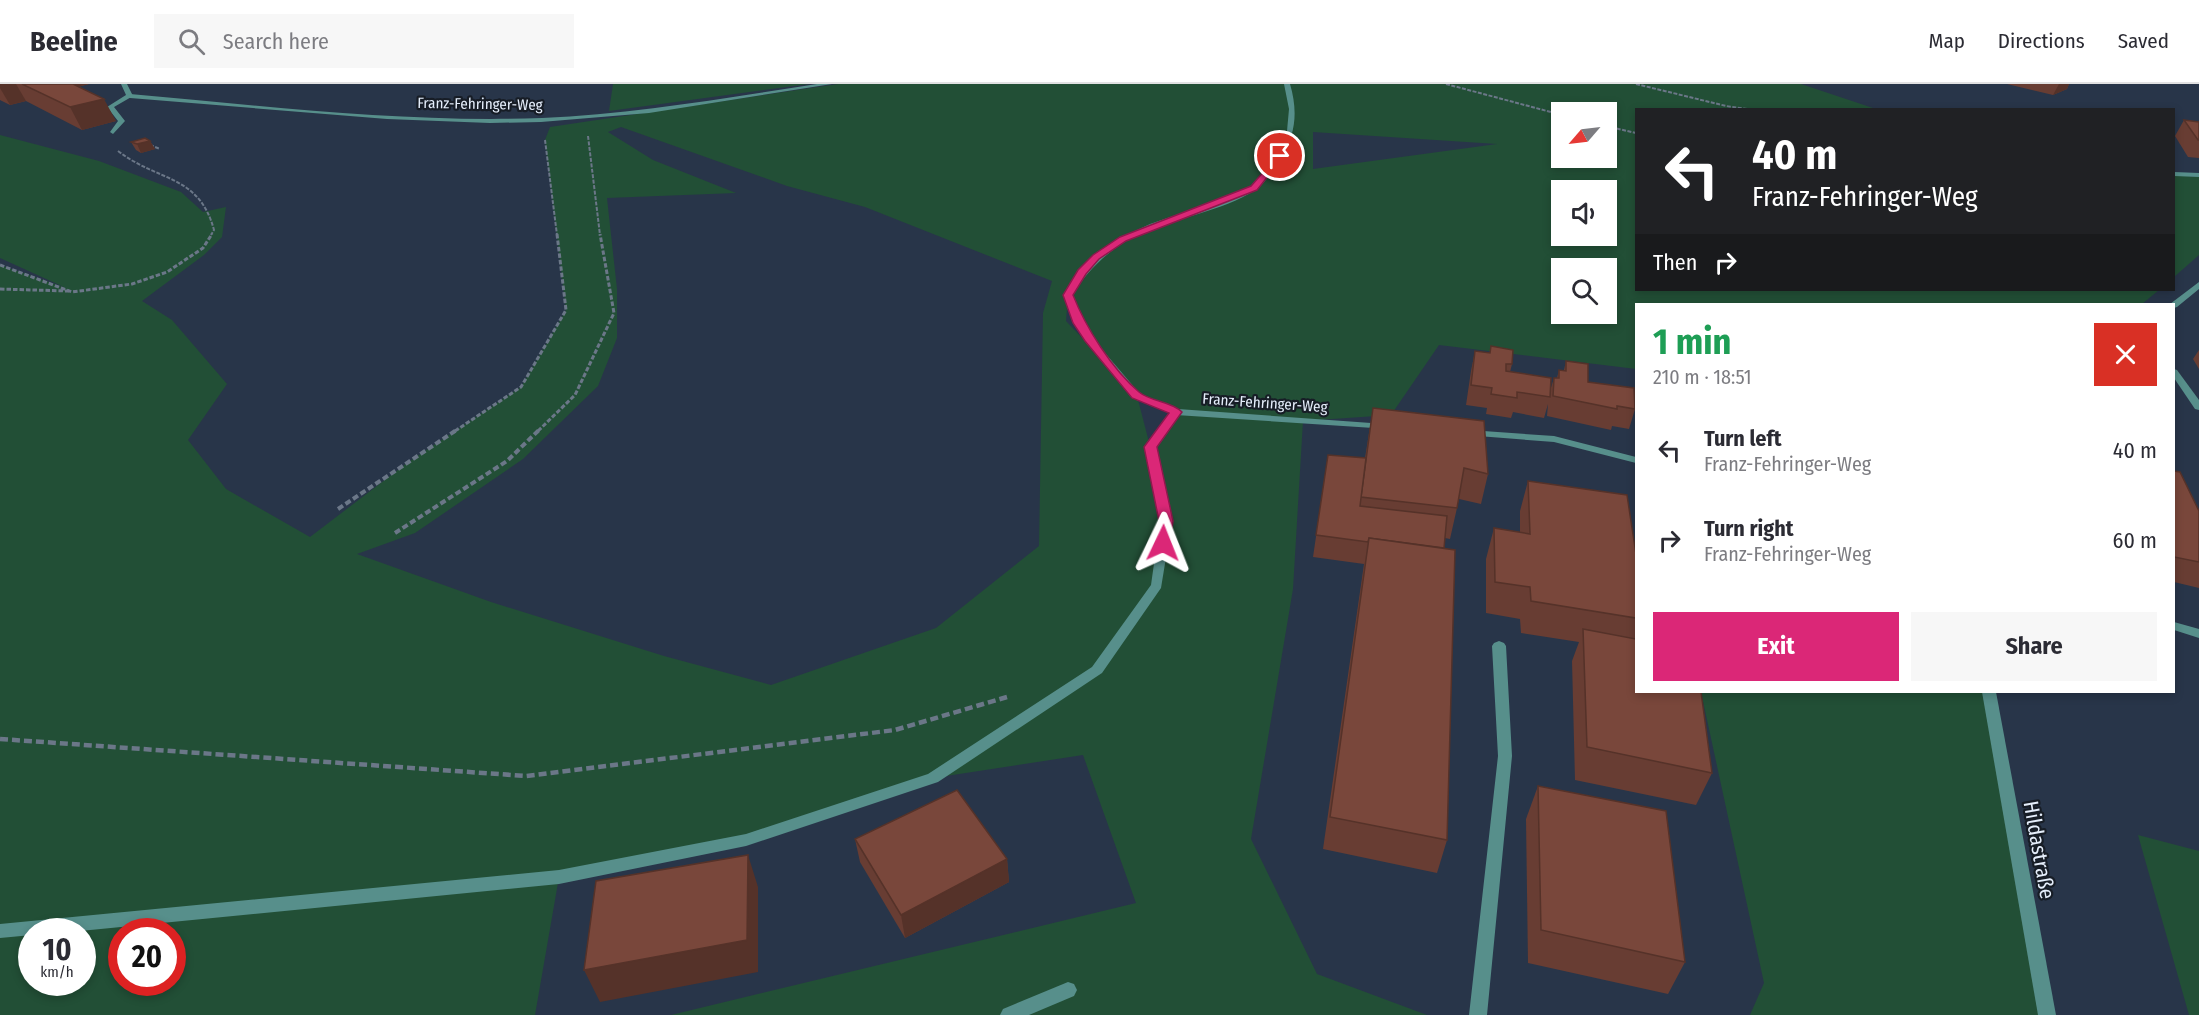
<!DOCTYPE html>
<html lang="en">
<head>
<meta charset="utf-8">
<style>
	body { margin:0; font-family:"Fira Sans Condensed",sans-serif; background:#f7f7f7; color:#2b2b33; height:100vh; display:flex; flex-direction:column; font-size:22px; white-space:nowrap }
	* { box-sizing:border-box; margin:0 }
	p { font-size:20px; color:#7c7c81 }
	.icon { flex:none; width:33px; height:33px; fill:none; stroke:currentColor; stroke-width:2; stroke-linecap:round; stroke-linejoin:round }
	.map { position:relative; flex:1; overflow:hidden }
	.side { position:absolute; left:1635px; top:219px; width:540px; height:390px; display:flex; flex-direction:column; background:#fff; border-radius:0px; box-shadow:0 3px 9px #0003 }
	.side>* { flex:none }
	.banner { position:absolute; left:1635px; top:24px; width:540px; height:183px; border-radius:0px; box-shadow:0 3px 9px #0003; background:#202124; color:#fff; overflow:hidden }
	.needle { width:39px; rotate:242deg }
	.buttons { position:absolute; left:1551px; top:18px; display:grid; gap:12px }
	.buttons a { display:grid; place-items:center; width:66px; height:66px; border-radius:0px; background:#fff; box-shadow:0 3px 9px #0003; font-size:30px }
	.speed { position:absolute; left:18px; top:834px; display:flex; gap:12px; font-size:30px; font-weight:700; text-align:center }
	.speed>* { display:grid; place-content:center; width:78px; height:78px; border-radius:50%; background:#fff; box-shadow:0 3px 9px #0003; line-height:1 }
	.speed small { font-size:15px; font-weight:400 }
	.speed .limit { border:9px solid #d22; background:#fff; color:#111 }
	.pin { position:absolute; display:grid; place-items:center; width:51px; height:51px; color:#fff; margin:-26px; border:3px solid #fff; border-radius:50%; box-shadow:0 2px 6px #0007 }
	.me { position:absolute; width:66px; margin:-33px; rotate:2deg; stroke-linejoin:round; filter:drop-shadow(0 0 4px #0008) }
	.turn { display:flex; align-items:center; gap:21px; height:126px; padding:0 18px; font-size:27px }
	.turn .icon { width:78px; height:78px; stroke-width:2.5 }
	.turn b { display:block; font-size:42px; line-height:51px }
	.then { display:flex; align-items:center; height:57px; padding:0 18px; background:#0003; gap:12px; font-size:22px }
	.round { display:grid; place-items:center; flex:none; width:63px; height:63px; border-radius:0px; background:#f7f7f7 }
	.head { display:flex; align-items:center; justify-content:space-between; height:102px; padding:0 18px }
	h1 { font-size:36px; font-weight:700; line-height:45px; color:#1e9e55 }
	.action { display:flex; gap:12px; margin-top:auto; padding:12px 18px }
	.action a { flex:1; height:69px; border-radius:0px; background:#db2777; color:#fff; font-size:24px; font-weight:700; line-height:69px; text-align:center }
	.action a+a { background:#f7f7f7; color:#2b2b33 }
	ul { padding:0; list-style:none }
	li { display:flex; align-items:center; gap:18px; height:90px; padding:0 18px }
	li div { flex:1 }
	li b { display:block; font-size:22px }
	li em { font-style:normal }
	header { display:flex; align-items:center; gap:36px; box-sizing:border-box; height:84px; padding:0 30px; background:#fff; border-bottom:2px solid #e1e1e2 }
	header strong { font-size:28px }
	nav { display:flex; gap:33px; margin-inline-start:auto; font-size:21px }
	.search { width:420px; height:54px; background:#f7f7f7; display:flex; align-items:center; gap:15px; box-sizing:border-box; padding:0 21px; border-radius:0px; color:#7c7c81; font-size:22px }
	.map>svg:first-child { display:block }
	.green { fill:#224f36; fill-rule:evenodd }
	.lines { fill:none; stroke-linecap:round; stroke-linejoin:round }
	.path-far3 { stroke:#6b7788; stroke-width:2; stroke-dasharray:4 1.5; stroke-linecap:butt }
	.path-far2 { stroke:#6b7788; stroke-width:3; stroke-dasharray:4.5 2; stroke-linecap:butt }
	.path-far1 { stroke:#6b7788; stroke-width:4; stroke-dasharray:6 3; stroke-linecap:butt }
	.path { stroke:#6b7788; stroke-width:4.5; stroke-dasharray:8 4; stroke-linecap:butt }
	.service { fill:#578f8b; fill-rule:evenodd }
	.minor { fill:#578f8b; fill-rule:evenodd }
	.wall { fill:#683d33 }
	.shaded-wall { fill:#553229 }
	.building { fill:#79473b; stroke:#553229; stroke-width:1.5 }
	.route { fill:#db2777; stroke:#8e194d; stroke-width:1.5 }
	.labels { text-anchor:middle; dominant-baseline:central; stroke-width:4.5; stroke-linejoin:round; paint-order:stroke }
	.far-street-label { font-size:15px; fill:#e5eefb; stroke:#171d26 }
	.near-street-label { font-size:21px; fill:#e5eefb; stroke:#171d26 }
</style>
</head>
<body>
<header>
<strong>Beeline</strong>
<div class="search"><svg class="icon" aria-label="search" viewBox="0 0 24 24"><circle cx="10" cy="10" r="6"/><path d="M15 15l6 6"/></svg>Search here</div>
<nav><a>Map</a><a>Directions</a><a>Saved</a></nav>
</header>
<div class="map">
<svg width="2199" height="931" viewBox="0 0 2199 931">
	<rect width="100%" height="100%" fill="#283549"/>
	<!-- green -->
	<g class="green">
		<polygon points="613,0 809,0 609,27"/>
		<path d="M838,0H1801L1876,25L1636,26V206H2159L2142,220H1636V285L1439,261L1391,331L1303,337L1293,505L1251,755L1317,890L1427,931H671L1136,819L1083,671L933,694L746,756L559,793L535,931H0V181L66,204L0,174V51L99,77L181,108L203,128L226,123L222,153L204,171L142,217L172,236L227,300L188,356L226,405L310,453L407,379L521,303L566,226L545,56L550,43ZM1562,28H1606V74H1562ZM621,43L787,102L865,123L1052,197L1043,229L1039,462L936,544L771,601L664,572L491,518L357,470L415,449L523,375L598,302L617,254V205L607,114L736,109L653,76L608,48ZM1313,48L1497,60L1313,85ZM1562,106H1606V152H1562ZM1562,184H1606V230H1562ZM1068,213L1090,257L1124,298L1066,237ZM1137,312L1176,328L1150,362ZM32,848H82V898H32ZM122,848H172V898H122Z"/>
		<polygon points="2174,91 2199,93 2199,171 2174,193"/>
		<polygon points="1701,608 1989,608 2047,931 1750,931 1764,899"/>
		<polygon points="2138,751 2199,767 2199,931 2189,931"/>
	</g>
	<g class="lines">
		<!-- path-far3 -->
		<g class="path-far3">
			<polyline points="1446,0 1562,31"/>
			<polyline points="1636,0 1726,22 1755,26"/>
			<polyline points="1606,42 1636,49"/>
			<polyline points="588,52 600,151"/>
			<polyline points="545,56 557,151"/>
			<polyline points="150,61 160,65"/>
			<path d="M118,67C158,98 199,90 214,146L211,151"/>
		</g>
		<!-- path-far2 -->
		<g class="path-far2">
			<polyline points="0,181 72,208 132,200 167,188 203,164 212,150"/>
			<polyline points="0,205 69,207"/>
			<polyline points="455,347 521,303 566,226 557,150"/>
			<polyline points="538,347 575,311 614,229 600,150"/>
		</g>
		<!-- path-far1 -->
		<g class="path-far1">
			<polyline points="338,425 458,345"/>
			<polyline points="395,449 507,377 540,345"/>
		</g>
		<!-- path -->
		<polyline class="path" points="0,655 526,692 895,646 1007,613"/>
		<!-- service -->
		<g class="service">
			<polygon points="121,0 127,0 133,12 114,23 125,37 113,50 110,48 118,37 107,23 126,11"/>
			<polygon points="1176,325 1181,328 1155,363 1172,437 1161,504 1102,589 938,698 746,762 559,800 70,848 32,848 32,851 0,854 0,840 559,786 746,750 928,690 1092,583 1151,501 1160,437 1145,363 1172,326"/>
			<polygon points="1499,557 1504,559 1506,562 1512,672 1487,931 1469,931 1498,672 1492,562 1494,559"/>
		</g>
		<!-- minor -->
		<g class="minor">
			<path d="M817,0H832L649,29L541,38L490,39L387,35L130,14L127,12L130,10C267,22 404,39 542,34C634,30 726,14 817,0Z"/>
			<path d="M1284,0H1290C1298,27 1296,50 1281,74C1274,85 1265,100 1255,106C1222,128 1175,133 1139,150C1111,164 1089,184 1072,211L1084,239L1094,256L1140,310L1178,325L1385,340L1389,341L1390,343L1389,345L1176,331L1132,314L1085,257L1074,239L1064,211L1088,178L1118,155L1150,140L1234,111L1254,100L1278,67L1287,47L1289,25Z"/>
			<polygon points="2174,88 2199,89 2199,93 2174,92"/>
			<polygon points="2199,198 2199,205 2177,223 2174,224 2174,220 2170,220"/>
			<polygon points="2174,285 2177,286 2199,316 2199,326 2195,325 2174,294"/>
			<polygon points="1469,346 1554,352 1636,373 1636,379 1554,358 1465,351 1464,349"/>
			<polygon points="2174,538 2199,545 2199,554 2174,546"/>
			<polygon points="1982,608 1996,608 2056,931 2038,931"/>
			<polygon points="1068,898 1074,900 1077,906 1074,912 1029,931 1000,931 1003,925"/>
		</g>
	</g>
	<!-- wall -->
	<g class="wall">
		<polygon points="0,0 89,0 78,3 116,37 82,46 26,17 10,21 0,16"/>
		<polygon points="2007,0 2069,0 2067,5 2053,11"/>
		<polygon points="2184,36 2199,38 2199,74 2188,73 2175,52"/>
		<polygon points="150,57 155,65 141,69 136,66 131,58"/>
		<polygon points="1491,262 1512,280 1510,288 1550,307 1554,294 1557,294 1559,286 1564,286 1566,277 1588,298 1635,325 1629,345 1612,342 1611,346 1547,332 1548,320 1544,334 1513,328 1511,334 1486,330 1487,324 1466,321 1471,287 1475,267 1490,269"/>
		<polygon points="2199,266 2199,285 2193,275"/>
		<polygon points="1373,324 1488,390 1481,420 1459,415 1450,455 1445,454 1444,464 1447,756 1437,789 1323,765 1364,480 1313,473 1328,371 1365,374"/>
		<polygon points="2174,387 2199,427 2199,504 2174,498"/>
		<polygon points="1528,397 1636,470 1636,608 1712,689 1696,721 1575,696 1572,577 1579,558 1521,549 1520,535 1486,529 1486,475 1494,444 1520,448 1520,427"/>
		<polygon points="1538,702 1685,878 1668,910 1528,879 1526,735"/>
		<polygon points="855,755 1007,775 1009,798 905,854 860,778"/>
	</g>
	<!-- shaded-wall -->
	<g class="shaded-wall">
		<polygon points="0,0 16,0 26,17 10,21 0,4"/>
		<polygon points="52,0 89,0 56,8"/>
		<polygon points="2059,0 2069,0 2067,5 2053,11"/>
		<polygon points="104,15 116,37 82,46 70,23"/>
		<polygon points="150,57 155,65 141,69 137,60"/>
		<polygon points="748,771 758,803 758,888 600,918 584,886"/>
		<polygon points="1007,775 1009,798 905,854 901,831"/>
	</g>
	<!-- building -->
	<g class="building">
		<polygon points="22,0 73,0 104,15 70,23"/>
		<polygon points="2184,36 2199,38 2199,56 2198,56"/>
		<polygon points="145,54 150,57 137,60 131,58"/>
		<polygon points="1491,262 1513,266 1512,280 1506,280 1506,287 1551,294 1550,313 1517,308 1517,314 1491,310 1492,304 1471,301 1475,267 1490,269"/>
		<polygon points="1566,277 1588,280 1588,298 1634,304 1635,325 1617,322 1617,325 1553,312 1554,294 1559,294 1559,286 1566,287"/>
		<polygon points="1373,324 1484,337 1488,390 1464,384 1457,424 1361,413"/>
		<polygon points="1328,371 1366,374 1360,422 1447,432 1444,464 1369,454 1368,458 1316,451"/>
		<polygon points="2174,387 2180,388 2199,427 2199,478 2174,473"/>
		<polygon points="1528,397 1627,411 1636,470 1636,534 1531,517 1530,503 1495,498 1494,444 1530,450"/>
		<polygon points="1369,454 1455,466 1447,756 1330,733"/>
		<polygon points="1583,545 1636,555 1636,608 1701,608 1712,689 1587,663"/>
		<polygon points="1538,702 1666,727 1685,878 1541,846"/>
		<polygon points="957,706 1007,775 901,831 855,755"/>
		<polygon points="748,771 747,856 584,886 596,797"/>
	</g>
	<!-- route -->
	<path class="route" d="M1280,69L1284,72L1257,106L1126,157L1099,175L1086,190L1073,211C1086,244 1112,285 1139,308C1151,318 1171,317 1182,328L1157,363L1173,437L1170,459L1163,463L1158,462L1156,459L1159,437L1144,363L1169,329L1132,314L1085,257L1073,239L1063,211L1078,186L1093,171L1120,153L1251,102Z"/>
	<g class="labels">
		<!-- far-street labels -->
		<g class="far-street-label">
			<text transform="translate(480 20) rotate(1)">Franz-Fehringer-Weg</text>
			<text transform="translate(1265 319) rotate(4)">Franz-Fehringer-Weg</text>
		</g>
		<!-- near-street labels -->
		<g class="near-street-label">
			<text transform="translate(2039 766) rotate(80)">Hildastraße</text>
		</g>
	</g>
</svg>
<div class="buttons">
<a><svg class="needle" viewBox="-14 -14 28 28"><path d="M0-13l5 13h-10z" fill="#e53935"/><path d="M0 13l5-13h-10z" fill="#7c7c81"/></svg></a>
<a><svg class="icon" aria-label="sound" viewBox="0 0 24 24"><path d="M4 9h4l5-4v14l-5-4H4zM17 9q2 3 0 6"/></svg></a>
<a><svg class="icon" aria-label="search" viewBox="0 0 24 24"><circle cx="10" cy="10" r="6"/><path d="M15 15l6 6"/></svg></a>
</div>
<div class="speed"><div>10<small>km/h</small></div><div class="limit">20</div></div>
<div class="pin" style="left:1280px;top:72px;background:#d93025"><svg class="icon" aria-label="arrive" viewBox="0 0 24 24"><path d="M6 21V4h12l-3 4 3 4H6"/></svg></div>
<svg class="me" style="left:1163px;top:459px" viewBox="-20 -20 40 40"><path d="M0-17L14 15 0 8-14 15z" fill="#db2777" stroke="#fff" stroke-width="4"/></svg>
<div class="banner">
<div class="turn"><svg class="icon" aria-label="left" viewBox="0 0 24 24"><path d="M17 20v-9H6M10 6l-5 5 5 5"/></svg><div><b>40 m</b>Franz-Fehringer-Weg</div></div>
<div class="then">Then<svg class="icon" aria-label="right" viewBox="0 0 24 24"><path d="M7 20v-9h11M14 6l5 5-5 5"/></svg></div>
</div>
<section class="side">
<div class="head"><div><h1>1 min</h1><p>210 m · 18:51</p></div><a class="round" style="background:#d93025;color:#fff"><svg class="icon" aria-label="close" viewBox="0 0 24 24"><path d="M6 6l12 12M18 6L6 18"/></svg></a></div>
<ul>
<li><svg class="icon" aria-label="left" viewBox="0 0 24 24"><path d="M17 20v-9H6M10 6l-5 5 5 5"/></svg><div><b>Turn left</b><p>Franz-Fehringer-Weg</p></div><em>40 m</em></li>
<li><svg class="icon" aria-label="right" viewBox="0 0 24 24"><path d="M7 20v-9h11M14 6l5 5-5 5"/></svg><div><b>Turn right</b><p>Franz-Fehringer-Weg</p></div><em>60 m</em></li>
</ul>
<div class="action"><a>Exit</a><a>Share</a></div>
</section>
</div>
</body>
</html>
